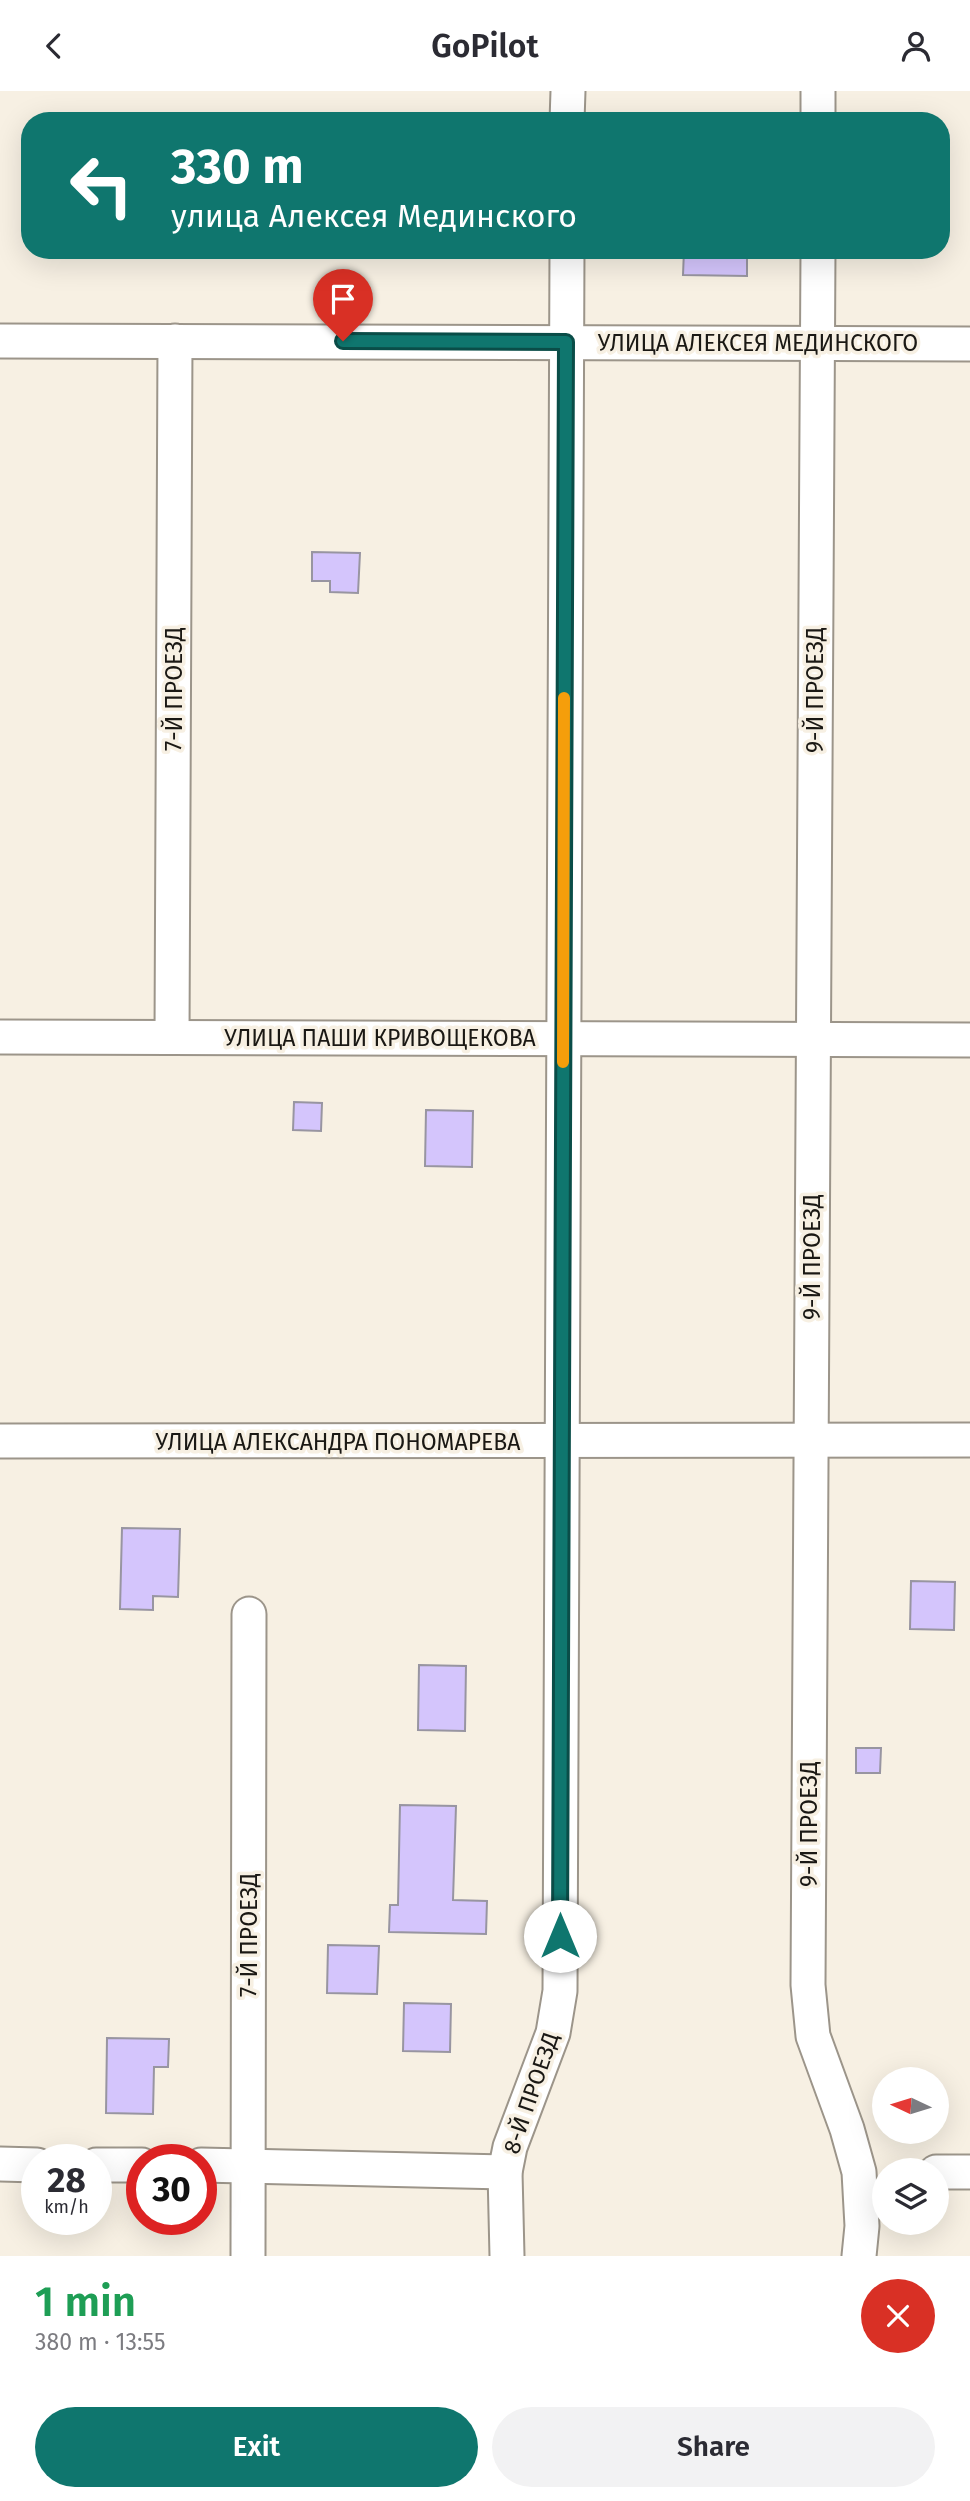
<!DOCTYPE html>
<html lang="en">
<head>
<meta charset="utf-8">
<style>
	body { margin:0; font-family:"Fira Sans",sans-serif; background:#f2f2f3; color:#2b2b33; height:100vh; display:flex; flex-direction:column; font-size:26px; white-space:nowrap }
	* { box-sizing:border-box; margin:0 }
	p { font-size:23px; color:#7c7c81 }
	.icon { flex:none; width:38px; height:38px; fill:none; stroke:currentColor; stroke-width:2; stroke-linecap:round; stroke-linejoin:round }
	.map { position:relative; height:2165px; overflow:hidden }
	.details { display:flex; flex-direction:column; background:#fff; flex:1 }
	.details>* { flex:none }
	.hud { position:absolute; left:21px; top:21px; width:929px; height:147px; border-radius:28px; box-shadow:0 7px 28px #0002; background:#0f766e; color:#fff; overflow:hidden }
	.needle { width:46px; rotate:274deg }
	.controls { position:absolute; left:872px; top:1976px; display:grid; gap:14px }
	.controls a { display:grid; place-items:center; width:77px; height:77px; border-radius:50%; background:#fff; box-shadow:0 7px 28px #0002; font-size:35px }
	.speed { position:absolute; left:21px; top:2053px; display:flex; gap:14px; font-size:35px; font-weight:700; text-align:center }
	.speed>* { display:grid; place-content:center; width:91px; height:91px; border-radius:50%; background:#fff; box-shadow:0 7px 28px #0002; line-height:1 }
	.speed small { font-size:18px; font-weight:400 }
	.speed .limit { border:10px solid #d22; background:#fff; color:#111 }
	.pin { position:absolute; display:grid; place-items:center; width:60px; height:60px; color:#fff; margin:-72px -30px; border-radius:50% 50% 50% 0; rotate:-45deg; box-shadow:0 0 7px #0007 }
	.pin .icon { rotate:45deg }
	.me { position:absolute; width:77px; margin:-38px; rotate:0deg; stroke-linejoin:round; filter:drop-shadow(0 0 5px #0008) }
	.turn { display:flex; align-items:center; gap:24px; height:147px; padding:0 35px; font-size:32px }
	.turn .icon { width:91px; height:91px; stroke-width:2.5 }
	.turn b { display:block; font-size:49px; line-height:60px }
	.round { display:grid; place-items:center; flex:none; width:74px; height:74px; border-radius:37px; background:#f2f2f3 }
	.summary { display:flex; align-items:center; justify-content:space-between; height:119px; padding:0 35px }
	h1 { font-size:42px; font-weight:600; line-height:52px; color:#1e9e55 }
	.button { display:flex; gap:14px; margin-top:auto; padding:14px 35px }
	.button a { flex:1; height:80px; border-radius:42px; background:#0f766e; color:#fff; font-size:28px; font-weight:600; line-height:80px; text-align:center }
	.button a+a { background:#f2f2f3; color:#2b2b33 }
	header { display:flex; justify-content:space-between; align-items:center; height:91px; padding:0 35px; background:#fff; font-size:32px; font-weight:600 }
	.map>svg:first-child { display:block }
	.building { fill:#d4c5fc; stroke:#9895a1; stroke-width:2 }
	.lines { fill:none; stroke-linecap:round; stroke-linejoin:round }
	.minor-casing { stroke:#9c958a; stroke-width:37 }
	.minor { stroke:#fff; stroke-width:33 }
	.route-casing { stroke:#0a4d48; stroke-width:18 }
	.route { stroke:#0f766e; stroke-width:12 }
	.slow { stroke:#f59e0b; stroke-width:12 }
	.labels { text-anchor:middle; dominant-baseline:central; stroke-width:7; stroke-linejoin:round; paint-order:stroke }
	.street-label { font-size:23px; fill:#1a1814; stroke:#f7f0e3 }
</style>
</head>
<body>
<header><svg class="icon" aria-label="back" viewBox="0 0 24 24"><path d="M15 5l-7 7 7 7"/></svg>GoPilot<svg class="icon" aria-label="person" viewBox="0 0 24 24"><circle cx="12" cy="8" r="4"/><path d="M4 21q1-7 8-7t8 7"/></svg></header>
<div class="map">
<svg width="970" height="2165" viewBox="0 0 970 2165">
	<rect width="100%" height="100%" fill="#f7f0e3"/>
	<!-- building -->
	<g class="building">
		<polygon points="684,159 747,159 747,185 683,184"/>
		<polygon points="312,461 360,462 358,502 330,501 330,490 312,490"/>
		<polygon points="294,1011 322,1012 321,1040 293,1039"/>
		<polygon points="426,1019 473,1020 472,1076 425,1075"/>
		<polygon points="122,1437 180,1438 178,1506 153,1505 153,1519 120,1518"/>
		<polygon points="911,1490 955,1491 954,1539 910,1538"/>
		<polygon points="419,1574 466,1575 465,1640 418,1639"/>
		<polygon points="856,1657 881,1657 880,1682 856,1682"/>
		<polygon points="400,1714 456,1715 453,1809 487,1810 486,1843 389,1841 390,1814 398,1814"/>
		<polygon points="328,1854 379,1855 377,1903 327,1902"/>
		<polygon points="404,1912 451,1913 450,1961 403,1960"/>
		<polygon points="107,1947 169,1948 168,1976 154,1976 153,2023 106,2022"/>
	</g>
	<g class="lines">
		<defs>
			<g id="minor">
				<polyline points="567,30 568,0"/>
				<polyline points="818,30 818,0"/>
				<polyline points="818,159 808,1894 813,1945 847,2038 859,2081 862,2135 859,2165"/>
				<polyline points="0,250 970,253"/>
				<polyline points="0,946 970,949"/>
				<polyline points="172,946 175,250"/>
				<polyline points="0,1350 970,1349"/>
				<polyline points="0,2073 37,2074"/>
				<polyline points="96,2074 142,2074"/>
				<polyline points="201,2074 505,2081"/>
				<polyline points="936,2081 970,2081"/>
				<polyline points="248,2165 249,1523"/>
				<polyline points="507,2165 505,2081 510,2056 553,1942 560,1900 567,159"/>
			</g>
		</defs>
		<!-- minor casing -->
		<use href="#minor" class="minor-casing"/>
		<!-- minor -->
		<use href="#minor" class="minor"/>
	</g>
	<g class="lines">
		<defs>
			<polyline id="route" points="343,250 566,251 560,1845"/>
		</defs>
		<!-- route casing -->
		<use href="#route" class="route-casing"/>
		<!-- route -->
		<use href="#route" class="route"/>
		<!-- slow -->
		<polyline class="slow" points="563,971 564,607"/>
	</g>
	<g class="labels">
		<!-- street labels -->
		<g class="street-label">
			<text x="758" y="252">УЛИЦА АЛЕКСЕЯ МЕДИНСКОГО</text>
			<text transform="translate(174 598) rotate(-90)">7-Й ПРОЕЗД</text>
			<text transform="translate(815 599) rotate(-90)">9-Й ПРОЕЗД</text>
			<text x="380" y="947">УЛИЦА ПАШИ КРИВОЩЕКОВА</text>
			<text transform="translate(812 1166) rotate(-90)">9-Й ПРОЕЗД</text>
			<text x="338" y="1351">УЛИЦА АЛЕКСАНДРА ПОНОМАРЕВА</text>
			<text transform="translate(809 1733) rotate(-90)">9-Й ПРОЕЗД</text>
			<text transform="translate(249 1844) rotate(-90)">7-Й ПРОЕЗД</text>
			<text transform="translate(531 2002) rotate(-71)">8-Й ПРОЕЗД</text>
		</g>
	</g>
</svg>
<div class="controls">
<a><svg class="needle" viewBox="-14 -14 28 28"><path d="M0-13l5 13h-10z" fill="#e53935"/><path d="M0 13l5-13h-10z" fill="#7c7c81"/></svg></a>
<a><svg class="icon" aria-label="layers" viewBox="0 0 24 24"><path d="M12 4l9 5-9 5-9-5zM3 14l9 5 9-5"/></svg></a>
</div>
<div class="speed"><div>28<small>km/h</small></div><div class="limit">30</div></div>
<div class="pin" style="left:343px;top:250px;background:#d93025"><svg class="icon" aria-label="arrive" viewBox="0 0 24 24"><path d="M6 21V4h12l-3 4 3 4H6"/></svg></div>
<svg class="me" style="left:560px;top:1845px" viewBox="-20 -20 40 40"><circle r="19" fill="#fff"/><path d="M0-13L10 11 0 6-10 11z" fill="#0f766e"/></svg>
<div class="hud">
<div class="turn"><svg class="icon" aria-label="left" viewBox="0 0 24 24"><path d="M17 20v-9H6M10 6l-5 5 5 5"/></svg><div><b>330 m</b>улица Алексея Мединского</div></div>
</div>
</div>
<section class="details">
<div class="summary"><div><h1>1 min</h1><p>380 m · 13:55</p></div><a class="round" style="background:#d93025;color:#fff"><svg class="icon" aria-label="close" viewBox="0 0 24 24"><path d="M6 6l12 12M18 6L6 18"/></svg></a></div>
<div class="button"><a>Exit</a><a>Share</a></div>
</section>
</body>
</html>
